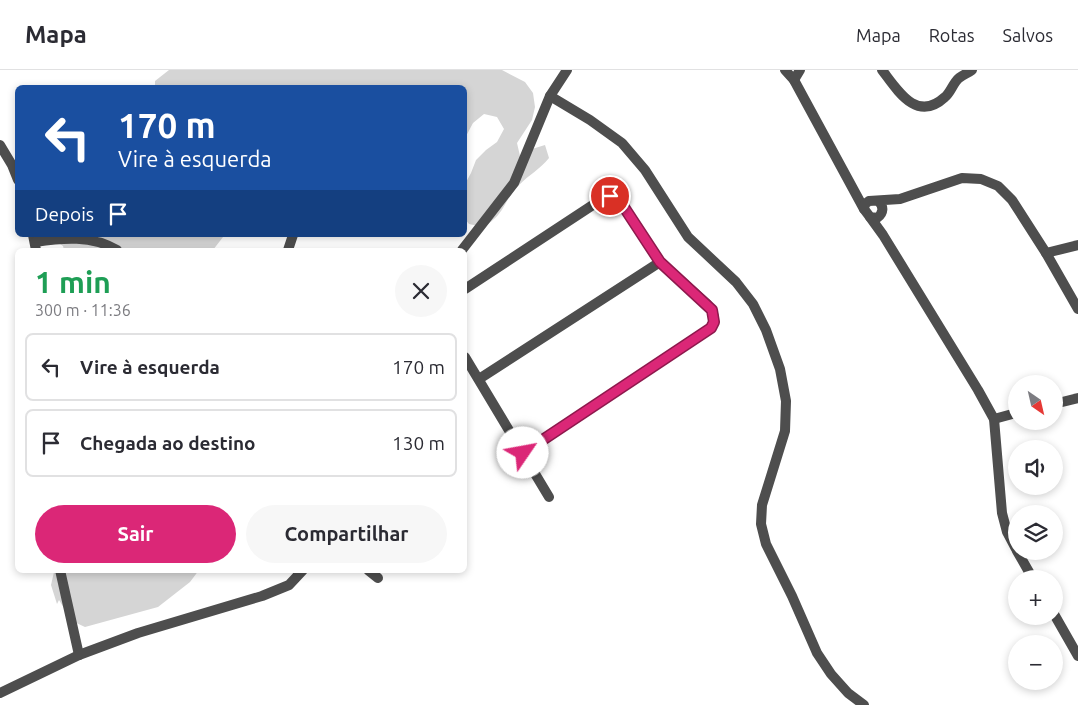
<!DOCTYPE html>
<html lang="pt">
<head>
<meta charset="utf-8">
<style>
	body { margin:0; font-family:Ubuntu,sans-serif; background:#f7f7f7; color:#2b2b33; height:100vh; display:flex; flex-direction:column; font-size:19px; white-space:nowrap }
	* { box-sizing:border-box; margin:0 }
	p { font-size:16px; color:#7c7c81 }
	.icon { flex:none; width:28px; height:28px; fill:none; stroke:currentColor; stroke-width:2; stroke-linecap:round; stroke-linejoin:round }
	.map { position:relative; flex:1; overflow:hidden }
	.panel { position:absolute; left:15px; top:178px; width:452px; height:325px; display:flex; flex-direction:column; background:#fff; border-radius:8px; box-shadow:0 2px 8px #0003 }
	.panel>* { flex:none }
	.banner { position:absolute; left:15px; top:15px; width:452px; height:152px; border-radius:8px; box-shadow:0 2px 8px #0003; background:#1a4fa0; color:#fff; overflow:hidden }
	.needle { width:32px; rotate:146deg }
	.controls { position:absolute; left:1008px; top:305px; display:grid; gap:10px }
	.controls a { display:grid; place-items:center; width:55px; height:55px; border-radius:50%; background:#fff; box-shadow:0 2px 8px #0003; font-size:25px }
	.pin { position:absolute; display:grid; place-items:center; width:42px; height:42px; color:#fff; margin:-21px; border:2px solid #fff; border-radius:50%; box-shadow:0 1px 5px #0007 }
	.me { position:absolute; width:55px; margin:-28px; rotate:57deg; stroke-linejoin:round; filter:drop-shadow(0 0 4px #0008) }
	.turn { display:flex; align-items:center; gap:18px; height:105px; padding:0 20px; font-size:22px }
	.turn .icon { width:65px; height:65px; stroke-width:2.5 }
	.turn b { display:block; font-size:35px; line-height:42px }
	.then { display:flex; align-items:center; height:48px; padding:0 20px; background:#0003; gap:10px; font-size:19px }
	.round { display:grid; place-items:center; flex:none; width:52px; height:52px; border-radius:26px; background:#f7f7f7 }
	.overview { display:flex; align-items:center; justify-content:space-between; height:85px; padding:0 20px }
	h1 { font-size:30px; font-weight:600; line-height:38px; color:#1e9e55 }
	.primary-button { display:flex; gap:10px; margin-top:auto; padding:10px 20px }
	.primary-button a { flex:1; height:58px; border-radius:30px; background:#db2777; color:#fff; font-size:20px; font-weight:600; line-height:58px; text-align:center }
	.primary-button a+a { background:#f7f7f7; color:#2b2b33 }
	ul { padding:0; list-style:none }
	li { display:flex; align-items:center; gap:15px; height:68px; margin:0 10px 8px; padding:0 10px; border:2px solid #e1e1e2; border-radius:8px }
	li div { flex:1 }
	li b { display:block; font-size:19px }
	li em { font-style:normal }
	header { display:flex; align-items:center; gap:30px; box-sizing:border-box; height:70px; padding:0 25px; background:#fff; border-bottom:1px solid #e1e1e2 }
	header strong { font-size:24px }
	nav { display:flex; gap:28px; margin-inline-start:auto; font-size:18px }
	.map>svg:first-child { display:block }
	.green { fill:#d5d5d5 }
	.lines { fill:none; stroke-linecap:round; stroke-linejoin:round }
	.minor { stroke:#4e4e4e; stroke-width:10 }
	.tertiary { stroke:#4e4e4e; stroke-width:10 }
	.route-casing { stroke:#8e194d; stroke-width:12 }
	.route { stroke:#db2777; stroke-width:9 }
</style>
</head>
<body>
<header>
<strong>Mapa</strong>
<nav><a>Mapa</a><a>Rotas</a><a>Salvos</a></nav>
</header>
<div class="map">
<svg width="1078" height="635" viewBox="0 0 1078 635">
	<rect width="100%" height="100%" fill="#fff"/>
	<!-- green -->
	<g class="green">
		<path d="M169,0H502L525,12L533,23L535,37L532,50L517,73L520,86L532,79L545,75L549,88C540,99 529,105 519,115C503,131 506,144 483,157L469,154L465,149V114L471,103L476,90L486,80L497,72L504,59L497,47L484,44L473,53L465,68V18H155V11Z"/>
		<polygon points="47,165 223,165 223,167 213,180 64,180 63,176"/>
		<polygon points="58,500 199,500 190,512 158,537 85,557 72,551 59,530 57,534 51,515 54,502"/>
	</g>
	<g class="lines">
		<!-- minor -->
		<g class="minor">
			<polyline points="785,0 794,10 864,139"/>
			<path d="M882,0C898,21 917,53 945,27C951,22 953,13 959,8C963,5 968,3 972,0"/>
			<polyline points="794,10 800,0"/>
			<polyline points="550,26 590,50 622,73 645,100 688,167 736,212 753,234 766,260 780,299 786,331 785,361 762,435 761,454 766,474 792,526 817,583 831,604 848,623 864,635"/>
			<polyline points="0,75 12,95 18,110"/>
			<path d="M878,131C884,136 884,143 877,148L870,147L864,139L865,134L869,131L900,129L962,108L981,109L998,116L1012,130L1046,183L1078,239"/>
			<polyline points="870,147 883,165 978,320 994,349 1002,443 1007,462 1016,479"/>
			<polyline points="33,165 36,180"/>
			<path d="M35,172C62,168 92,165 117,180"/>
			<polyline points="288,180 293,165"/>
			<polyline points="1046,183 1078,175"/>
			<path d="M465,219L605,127C611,125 615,127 620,131L660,192L707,234C714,242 716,248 711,258L523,383"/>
			<polyline points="465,287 549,427"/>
			<polyline points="479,309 660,192"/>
			<polyline points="1054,334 1078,328"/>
			<polyline points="994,349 1016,343"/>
			<polyline points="1017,481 1033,509"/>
			<polyline points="60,500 79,585"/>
			<polyline points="368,500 378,508"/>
			<polyline points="1054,544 1078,586"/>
		</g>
		<!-- tertiary -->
		<g class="tertiary">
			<polyline points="462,180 514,113 550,26 567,0"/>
			<polyline points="0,623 79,585 138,563 262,526 289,515 303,500"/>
		</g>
	</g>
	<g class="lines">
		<defs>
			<polyline id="route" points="523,383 711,258 714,252 712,240 660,192 620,131 615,127 610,126"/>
		</defs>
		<!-- route casing -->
		<use href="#route" class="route-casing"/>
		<!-- route -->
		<use href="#route" class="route"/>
	</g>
</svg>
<div class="controls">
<a><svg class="needle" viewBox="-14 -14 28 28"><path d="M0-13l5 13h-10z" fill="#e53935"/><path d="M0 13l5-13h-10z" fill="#7c7c81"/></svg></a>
<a><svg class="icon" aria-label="sound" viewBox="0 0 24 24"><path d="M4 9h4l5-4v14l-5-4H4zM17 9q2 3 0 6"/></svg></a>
<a><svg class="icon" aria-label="layers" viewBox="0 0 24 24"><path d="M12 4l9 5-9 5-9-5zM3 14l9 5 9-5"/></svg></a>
<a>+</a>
<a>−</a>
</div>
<div class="pin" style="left:610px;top:126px;background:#d93025"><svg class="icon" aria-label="arrive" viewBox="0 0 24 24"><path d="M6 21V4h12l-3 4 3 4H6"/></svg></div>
<svg class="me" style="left:523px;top:383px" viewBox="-20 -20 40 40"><circle r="19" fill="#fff"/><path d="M0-13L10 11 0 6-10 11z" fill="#db2777"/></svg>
<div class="banner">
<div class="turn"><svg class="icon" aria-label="left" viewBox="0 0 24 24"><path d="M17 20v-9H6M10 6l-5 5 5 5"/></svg><div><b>170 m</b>Vire à esquerda</div></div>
<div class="then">Depois<svg class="icon" aria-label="arrive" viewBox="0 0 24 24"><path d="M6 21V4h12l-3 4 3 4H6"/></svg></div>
</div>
<section class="panel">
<div class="overview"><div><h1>1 min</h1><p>300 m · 11:36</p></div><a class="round"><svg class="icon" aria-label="close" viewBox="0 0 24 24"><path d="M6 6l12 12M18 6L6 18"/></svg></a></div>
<ul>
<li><svg class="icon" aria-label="left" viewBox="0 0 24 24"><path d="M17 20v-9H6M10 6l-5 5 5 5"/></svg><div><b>Vire à esquerda</b></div><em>170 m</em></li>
<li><svg class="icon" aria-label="arrive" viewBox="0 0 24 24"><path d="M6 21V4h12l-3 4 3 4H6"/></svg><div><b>Chegada ao destino</b></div><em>130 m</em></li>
</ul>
<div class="primary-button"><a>Sair</a><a>Compartilhar</a></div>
</section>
</div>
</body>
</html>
